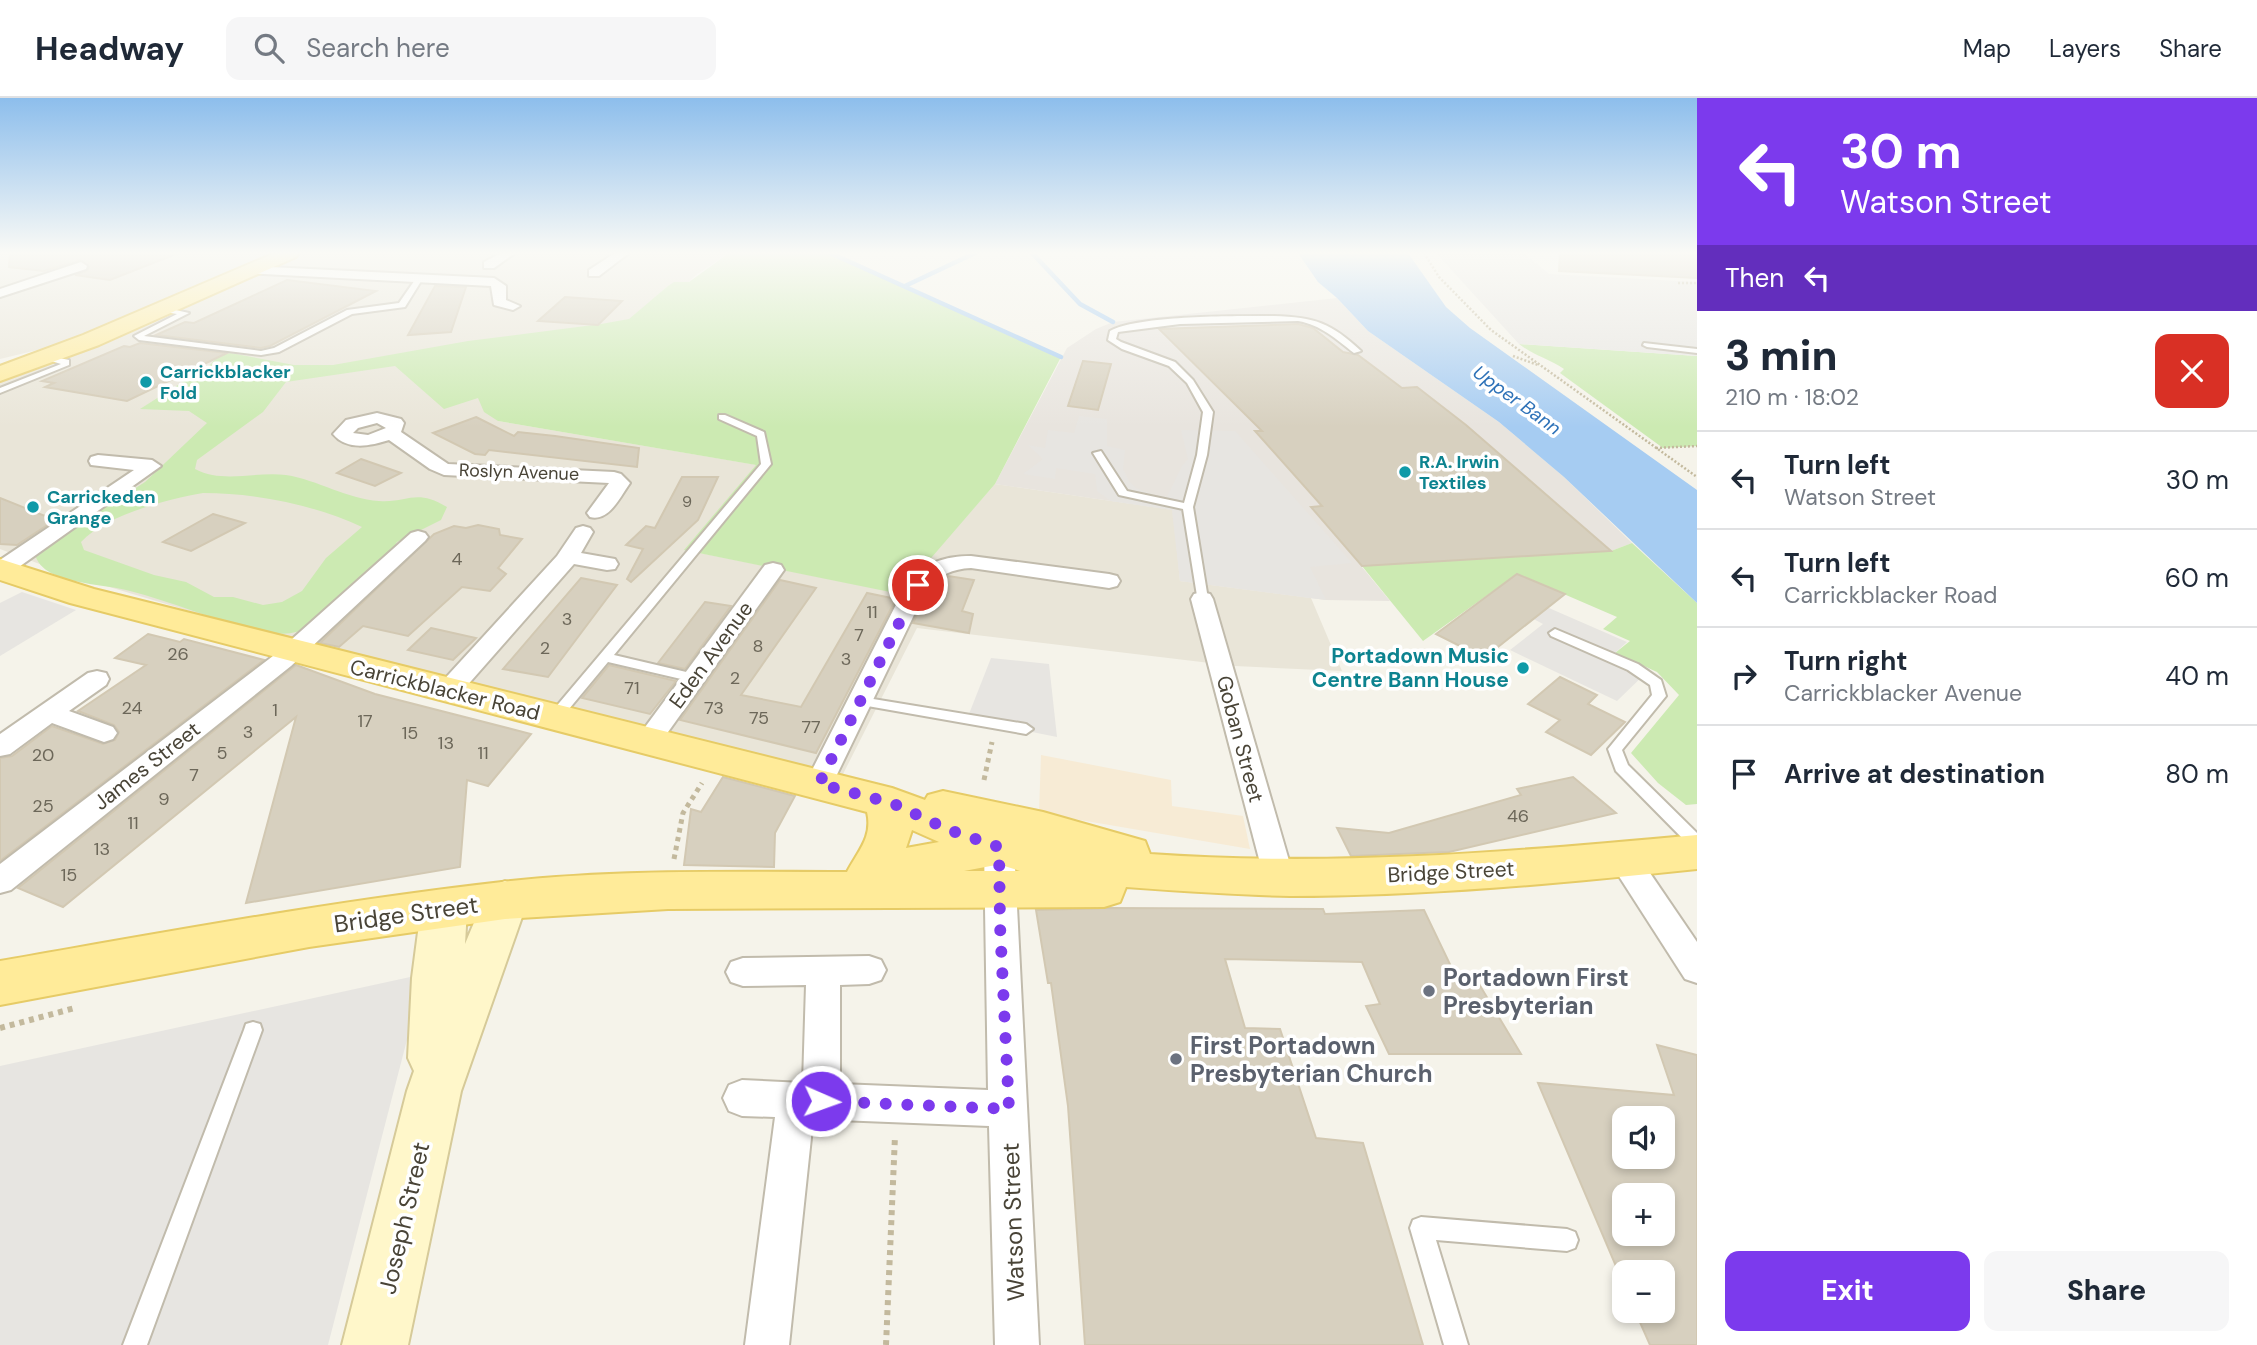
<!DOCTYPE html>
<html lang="en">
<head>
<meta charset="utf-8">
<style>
	body { margin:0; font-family:"DM Sans",sans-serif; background:#f6f6f7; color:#1f2937; height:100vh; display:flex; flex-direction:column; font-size:26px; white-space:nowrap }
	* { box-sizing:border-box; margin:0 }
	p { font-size:23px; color:#747a83 }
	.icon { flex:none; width:38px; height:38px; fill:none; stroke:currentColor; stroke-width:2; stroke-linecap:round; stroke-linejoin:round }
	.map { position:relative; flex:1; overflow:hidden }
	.side { display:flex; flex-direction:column; background:#fff; width:560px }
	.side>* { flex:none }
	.hud { background:#7c3aed; color:#fff; overflow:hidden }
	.fabs { position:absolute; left:1612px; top:1008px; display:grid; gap:14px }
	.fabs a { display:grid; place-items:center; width:63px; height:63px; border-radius:14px; background:#fff; box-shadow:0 4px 10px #0003; font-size:35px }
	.pin { position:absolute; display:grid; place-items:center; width:60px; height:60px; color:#fff; margin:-30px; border:4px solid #fff; border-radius:50%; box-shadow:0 2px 7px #0007 }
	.me { position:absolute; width:77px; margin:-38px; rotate:92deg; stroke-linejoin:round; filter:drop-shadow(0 0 5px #0008) }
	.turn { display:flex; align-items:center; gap:24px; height:147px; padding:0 28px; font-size:32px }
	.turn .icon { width:91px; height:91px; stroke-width:2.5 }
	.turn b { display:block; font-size:49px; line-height:60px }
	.then { display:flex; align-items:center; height:66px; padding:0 28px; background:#0003; gap:14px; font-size:26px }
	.round { display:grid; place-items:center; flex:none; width:74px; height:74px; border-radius:14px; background:#f6f6f7 }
	.headline { display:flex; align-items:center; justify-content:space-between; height:119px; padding:0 28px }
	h1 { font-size:42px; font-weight:800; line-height:52px }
	.button { display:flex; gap:14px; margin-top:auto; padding:14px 28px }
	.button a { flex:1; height:80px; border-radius:14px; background:#7c3aed; color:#fff; font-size:28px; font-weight:800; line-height:80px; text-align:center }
	.button a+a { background:#f6f6f7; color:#1f2937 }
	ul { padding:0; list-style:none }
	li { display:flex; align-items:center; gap:21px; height:98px; padding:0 28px; border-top:2px solid #e0e1e3 }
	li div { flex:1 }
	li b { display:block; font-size:26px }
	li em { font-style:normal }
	header { display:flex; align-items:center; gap:42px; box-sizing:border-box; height:98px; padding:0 35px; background:#fff; border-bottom:2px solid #e0e1e3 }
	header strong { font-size:33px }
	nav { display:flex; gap:38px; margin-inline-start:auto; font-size:24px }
	.search { width:490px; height:63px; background:#f6f6f7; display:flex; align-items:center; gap:18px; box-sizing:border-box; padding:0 24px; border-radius:14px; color:#747a83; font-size:26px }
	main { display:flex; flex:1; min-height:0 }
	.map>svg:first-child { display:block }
	.residential { fill:#e9e5d8 }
	.commercial { fill:#f7ebd5 }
	.industrial { fill:#e8e4de }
	.green { fill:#cceab2; fill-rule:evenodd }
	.parking { fill:#e7e5e1 }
	.water { fill:#a6ccf2 }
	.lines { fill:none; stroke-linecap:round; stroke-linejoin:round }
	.stream { stroke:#a6ccf2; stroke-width:4.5 }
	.building { fill:#d7d0bf; stroke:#d2c8b2; stroke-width:2; fill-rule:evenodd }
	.lane-casing { stroke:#c1bbac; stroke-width:4 }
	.street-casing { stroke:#c1bbac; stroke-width:4 }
	.secondary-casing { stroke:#d6ca99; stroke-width:4 }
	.primary-casing { stroke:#e6cb66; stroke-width:4 }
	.path-far2 { stroke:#c3b99d; stroke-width:2.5; stroke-dasharray:2 2; stroke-linecap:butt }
	.path-far1 { stroke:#c3b99d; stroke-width:5; stroke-dasharray:4.5 4.5; stroke-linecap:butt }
	.path { stroke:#c3b99d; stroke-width:6; stroke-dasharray:5 5; stroke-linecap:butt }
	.lane { fill:#fff; fill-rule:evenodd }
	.street { fill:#fff; fill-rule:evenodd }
	.secondary { fill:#fff7ca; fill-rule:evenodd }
	.primary { fill:#ffeb99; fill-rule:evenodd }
	.route { stroke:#7c3aed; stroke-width:12; stroke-dasharray:0 21.6 }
	.culture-dot { fill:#0f9aa8; stroke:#fff; stroke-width:2.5 }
	.worship-dot { fill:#6b7280; stroke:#fff; stroke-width:2.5 }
	.labels { text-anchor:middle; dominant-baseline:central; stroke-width:7; stroke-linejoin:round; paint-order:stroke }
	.far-number-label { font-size:16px; fill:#6c6759 }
	.far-culture-label { font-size:18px; font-weight:bold; fill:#0d838f; stroke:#fff; text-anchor:start }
	.far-street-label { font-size:18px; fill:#494437; stroke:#fff }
	.number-label { font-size:18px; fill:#6c6759 }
	.far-water-label { font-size:19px; font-style:italic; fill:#2e72b8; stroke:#fff }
	.street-label { font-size:21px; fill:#494437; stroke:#fff }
	.culture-label { font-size:21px; font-weight:bold; fill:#0d838f; stroke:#fff; text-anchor:end }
	.near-street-label { font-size:24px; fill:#494437; stroke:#fff }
	.near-worship-label { font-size:24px; font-weight:bold; fill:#5b616d; stroke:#fff; text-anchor:start }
</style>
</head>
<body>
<header>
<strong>Headway</strong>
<div class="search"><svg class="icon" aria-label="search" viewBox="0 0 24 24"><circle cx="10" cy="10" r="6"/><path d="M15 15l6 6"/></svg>Search here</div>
<nav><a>Map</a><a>Layers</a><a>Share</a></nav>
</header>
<main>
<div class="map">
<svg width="1697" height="1247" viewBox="0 0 1697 1247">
	<rect width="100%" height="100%" fill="#f5f3ea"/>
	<!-- residential -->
	<polygon class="residential" points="0,155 729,155 696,177 653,219 487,297 498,323 757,367 685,452 899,495 995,386 1173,412 1180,483 1311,500 1342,573 1235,568 917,530 842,678 203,517 66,476 0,451 0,277 66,245 0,261"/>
	<!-- commercial -->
	<polygon class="commercial" points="1041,657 1171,682 1172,708 1243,718 1250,751 1039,715"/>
	<!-- industrial -->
	<polygon class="industrial" points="1337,200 1368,233 1499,324 1564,379 1632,445 1611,453 1362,469 1390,503 1326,502 1180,483 1172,412 995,386 1067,250 1096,231 1113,224"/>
	<!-- green -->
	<g class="green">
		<path d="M729,155H830L1061,259L995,386L900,496L684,452L756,367L498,323L484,314L478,300L444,311L395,268L286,284L263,314L197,362L195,371C224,386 255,373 286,377C318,382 347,401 379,403C409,405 415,390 447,409L441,422L397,444L384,465L311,529C299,534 288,537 275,535C225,528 178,505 130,493C104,486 75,487 51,475C42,470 38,465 34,455L145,384L207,325L189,313L140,311L211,266L218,257L231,255L294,267H333L468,243L601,226L629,221L668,188L674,184H689ZM203,395C256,395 315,407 362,429L326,460L302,493L282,504L263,507L233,499H214L186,484L154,477L84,452L81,444C106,417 168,401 203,395Z"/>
		<path d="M1519,246L1697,258V348L1663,350L1560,275L1564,271C1549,261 1533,257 1519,246Z"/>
		<polygon points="1632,445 1697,505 1697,706 1686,707 1658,685 1631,655 1679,597 1657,574 1615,555 1630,543 1603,531 1617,519 1529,481 1515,492 1503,486 1423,543 1362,468 1611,453"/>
	</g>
	<!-- parking -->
	<g class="parking">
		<polygon points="1436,155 1524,155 1549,176 1697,184 1697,258 1519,246"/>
		<polygon points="1079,318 1107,321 1107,348 1125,352 1123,371 1129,383 1136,390 1155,397 1167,399 1182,368 1188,361 1181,332 1235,333 1352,465 1310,469 1326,502 1180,483 1172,412 1111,403 1097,393 1095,376 1056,370 1055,381 1023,376 1043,361 1028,347 1045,350 1048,332 1074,335"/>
		<polygon points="22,494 76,512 0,558 0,505"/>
		<polygon points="1542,507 1627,544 1615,555 1650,571 1617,603 1510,552 1543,526 1528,518"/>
		<polygon points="991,560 1049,566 1057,639 967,621"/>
		<polygon points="424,876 328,1247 0,1247 0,968"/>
	</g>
	<!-- water -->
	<polygon class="water" points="1298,155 1408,155 1446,209 1470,230 1697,392 1697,505 1564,379 1499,324 1368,233 1337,200 1318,184"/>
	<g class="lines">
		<!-- stream -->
		<g class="stream">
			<polyline points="830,155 1061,259"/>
			<polyline points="1032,155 1080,206 1113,224"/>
			<polyline points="905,188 975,155"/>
		</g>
	</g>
	<!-- building -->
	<g class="building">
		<polygon points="10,155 176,155 176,156 110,182 75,177 87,173 89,169 80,162 44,173 9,169"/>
		<polygon points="1560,155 1697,155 1697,180 1559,173"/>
		<polygon points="287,182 376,193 270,248 261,250 156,237 185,224 194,225"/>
		<polygon points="435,188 466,189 451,234 408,237"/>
		<polygon points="565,199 622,203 598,227 538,223"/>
		<polygon points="1298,226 1313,230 1343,254 1358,257 1402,290 1417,289 1466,327 1611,453 1362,468 1311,409 1322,408 1255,333 1262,333 1159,231"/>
		<polygon points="140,245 227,255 127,303 45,289 54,285 42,283 124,248 130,249"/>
		<polygon points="1083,263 1111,266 1098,312 1068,308"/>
		<polygon points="476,319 514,338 518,334 555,338 639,350 637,369 489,352 485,357 475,356 433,335"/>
		<polygon points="361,361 401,375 375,388 337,375"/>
		<polygon points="682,379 718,379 698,422 631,484 627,481 643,451 626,447 646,428 655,430"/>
		<polygon points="0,400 55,422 17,447 0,446"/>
		<polygon points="213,416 245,425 191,453 163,444"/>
		<polygon points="478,427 499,431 500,437 522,441 498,470 506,476 490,493 462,489 408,538 363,528 339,549 320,545 434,436 454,428 466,430"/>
		<polygon points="1517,476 1565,496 1484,560 1436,536"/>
		<polygon points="948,478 974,482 962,513 973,516 969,535 913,525 922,506 927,507 941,482"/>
		<polygon points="581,480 617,487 548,579 503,571"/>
		<polygon points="780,482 816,490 741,597 801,609 867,495 896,501 816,655 680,622"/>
		<polygon points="705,504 731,508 685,571 658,565"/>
		<polygon points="431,530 476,540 453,562 408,552"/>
		<polygon points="148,536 180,544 184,541 264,562 0,763 0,660 12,658 52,628 103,646 115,642 119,634 114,627 78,613 146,567 115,560"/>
		<polygon points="296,567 375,596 531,636 488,688 467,682 460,769 246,805 296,619 63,809 18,790"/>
		<polygon points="609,567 676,583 650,616 582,600"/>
		<polygon points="1560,579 1597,597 1588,606 1625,624 1591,657 1546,634 1560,622 1528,606"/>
		<polygon points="723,679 795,698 775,735 774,769 684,767 691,711 701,714"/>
		<polygon points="1573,679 1616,715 1449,754 1424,755 1351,758 1337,730 1389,735 1521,697 1517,691"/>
		<polygon points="1110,810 1323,811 1325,816 1424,812 1457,881 1476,881 1521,956 1389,956 1366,908 1380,906 1362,864 1225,861 1245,930 1280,931 1316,1040 1363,1045 1423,1247 1085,1247 1068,1008 1051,885 1048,885 1036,812"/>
		<path d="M1657,947L1697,957V1247H1650L1635,1213H1662V1174H1624V1187L1538,985L1674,997ZM1624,1020H1662V1059H1624ZM1624,1097H1662V1136H1624Z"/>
	</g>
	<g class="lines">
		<defs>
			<g id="lane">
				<polygon points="417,179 423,180 405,209 352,216 279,254 261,257 139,242 134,238 177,216 159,213 159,209 162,209 189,215 144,238 261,253 274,250 347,212 399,205"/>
				<path d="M1274,218C1315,219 1331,225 1361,253L1354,255C1336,241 1321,227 1298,223L1180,226L1118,234L1116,241L1121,244L1175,264L1193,282L1213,314L1207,357L1193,409L1208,501L1206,504H1198L1183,411L1119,397L1093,355L1101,353L1127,393L1184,405L1197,357L1203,314L1187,285L1169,268L1122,251L1108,242L1110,233C1139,217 1238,218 1274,218Z"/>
				<polygon points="1644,245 1697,251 1697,255 1647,249 1643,247"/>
				<polygon points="45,257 69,262 69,267 0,295 0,290 61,266 45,261"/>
				<polygon points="719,317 725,317 764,334 771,366 614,557 699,577 701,580 694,584 608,564 559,623 549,623 547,620 549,617 761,366 757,338 719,321"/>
				<polygon points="1555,531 1638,566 1661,582 1666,598 1622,652 1628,667 1697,735 1697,751 1691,749 1616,673 1608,651 1652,597 1650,587 1628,572 1551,538 1549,535"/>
				<polygon points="861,599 1026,626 1033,631 1026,636 856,606 854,603 856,600"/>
				<polygon points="253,924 260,926 262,932 147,1247 123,1247 244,932 246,926"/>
				<polygon points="1421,1119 1567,1131 1575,1134 1578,1142 1575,1150 1567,1153 1436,1142 1468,1247 1444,1247 1410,1130 1413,1122"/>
			</g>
			<g id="street">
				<polygon points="501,155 515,155 494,170 484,170 484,164"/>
				<polygon points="615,155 629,155 599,178 589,178 589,172"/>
				<polygon points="81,164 87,168 86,171 0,199 0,191"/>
				<polygon points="249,168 494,180 506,188 506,202 520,208 513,212 494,207 491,188 244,175 244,169"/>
				<path d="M377,315L401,321L404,325L401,334L448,366L614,374L621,376L630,385C620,399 609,424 590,419L587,415L609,385L444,377L430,371L389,342C370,348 347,353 333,336L346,322ZM377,325L386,330L368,337L353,335L358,330Z"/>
				<polygon points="98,357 152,362 161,368 9,476 0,477 0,462 134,372 91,367 89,363 91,359"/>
				<polygon points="583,428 590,430 593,434 581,455 615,461 618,466 615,471 607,472 574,466 457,599 448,601 439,599 435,593 439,587 557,458 576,430"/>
				<polygon points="418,433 425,435 428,439 425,443 291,568 11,792 0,795 0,766 273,558 411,435"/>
				<path d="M971,458L1109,476L1117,478L1120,483L1117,488L1109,490L971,470C952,471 940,477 927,490L829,693L819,696L809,693L805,686L906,487C921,465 946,458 971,458Z"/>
				<polygon points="773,465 781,467 784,472 658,648 649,651 640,648 636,642 640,636 765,467"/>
				<polygon points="1202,494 1210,496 1213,501 1294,780 1290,789 1279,792 1268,789 1264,780 1191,501 1194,496"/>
				<polygon points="97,573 106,575 109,581 106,587 69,613 113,629 117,635 113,641 104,644 52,625 10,656 0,658 0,636 88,575"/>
				<polygon points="999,738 1010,741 1014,749 1039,1247 995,1247 989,1028 813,1021 789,1247 745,1247 775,1019 742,1018 729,1013 723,1000 729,987 742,982 803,985 806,887 743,888 731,884 726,874 731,864 743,860 869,858 881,862 886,872 881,882 869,886 840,887 840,986 988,992 984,749 988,741"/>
				<polygon points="1624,749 1635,753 1697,844 1697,885 1685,881 1613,769 1609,761 1613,753"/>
			</g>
			<polygon id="secondary" points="505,783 521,789 528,802 461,993 408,1247 342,1247 407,993 414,973 408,960 412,880 421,811 428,798 444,792 460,798 467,811 465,846 489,789"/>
			<g id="primary">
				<polygon points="275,155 299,155 296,159 99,247 0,283 0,268 83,237"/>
				<path d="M0,461L94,491L892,690L925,702L928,697L943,693L1043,714L1145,743L1150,756C1333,769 1515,754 1697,737V771C1562,785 1426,798 1290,798C1235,797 1181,793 1126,789L1120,804L1104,809L668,811L505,821L309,849L0,907V863C167,834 334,803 502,784C615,771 733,774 847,774C858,753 873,739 867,714L70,505L0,482ZM912,732L939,744L906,750ZM998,766L1020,773H964L996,767Z"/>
			</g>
		</defs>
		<!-- lane casing -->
		<use href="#lane" class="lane-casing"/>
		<!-- street casing -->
		<use href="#street" class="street-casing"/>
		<!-- secondary casing -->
		<use href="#secondary" class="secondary-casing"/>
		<!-- primary casing -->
		<use href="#primary" class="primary-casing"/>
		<!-- path-far2 -->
		<g class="path-far2">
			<polyline points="1424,155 1439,179 1491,232 1697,379"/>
			<polyline points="1678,185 1697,185"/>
			<polyline points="1513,258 1538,267"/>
			<polyline points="1656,350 1697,348"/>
		</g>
		<!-- path-far1 -->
		<g class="path-far1">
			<polyline points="984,682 992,644"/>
			<polyline points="674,761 683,715 702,685"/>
		</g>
		<!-- path -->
		<g class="path">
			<polyline points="0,930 75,910"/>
			<polyline points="886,1247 895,1038"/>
		</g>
		<!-- lane -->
		<use href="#lane" class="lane"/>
		<!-- street -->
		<use href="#street" class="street"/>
		<!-- secondary -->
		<use href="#secondary" class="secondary"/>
		<!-- primary -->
		<use href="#primary" class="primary"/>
	</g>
	<!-- sky -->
	<linearGradient id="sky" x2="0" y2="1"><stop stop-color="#8dbeec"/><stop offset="0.47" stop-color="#fafaf6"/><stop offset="1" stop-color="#fafaf6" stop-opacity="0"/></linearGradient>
	<rect width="1697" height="329" fill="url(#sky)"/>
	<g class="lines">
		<!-- route -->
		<polyline class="route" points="821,1003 1009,1011 1000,827 999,749 949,732 892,705 819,686 918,487"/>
	</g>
	<!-- markers -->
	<g class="culture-dot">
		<circle cx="146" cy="284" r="7"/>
		<circle cx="1405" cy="374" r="7"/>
		<circle cx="33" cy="409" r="7"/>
		<circle cx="1523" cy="570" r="7"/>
	</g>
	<g class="worship-dot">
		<circle cx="1429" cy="893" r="7"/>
		<circle cx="1176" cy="961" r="7"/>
	</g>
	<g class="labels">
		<!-- far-number labels -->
		<g class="far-number-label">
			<text x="687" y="403">9</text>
		</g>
		<!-- far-culture labels -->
		<g class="far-culture-label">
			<text x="160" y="274">Carrickblacker<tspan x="160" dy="21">Fold</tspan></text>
			<text x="1419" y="364">R.A. Irwin<tspan x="1419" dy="21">Textiles</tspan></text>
			<text x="47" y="399">Carrickeden<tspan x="47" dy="21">Grange</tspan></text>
		</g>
		<!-- far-street labels -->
		<g class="far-street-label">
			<text transform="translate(519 374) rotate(2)">Roslyn Avenue</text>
		</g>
		<!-- number labels -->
		<g class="number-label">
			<text x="457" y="461">4</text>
			<text x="872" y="514">11</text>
			<text x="567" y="521">3</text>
			<text x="859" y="537">7</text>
			<text x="758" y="548">8</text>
			<text x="545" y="550">2</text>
			<text x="178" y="556">26</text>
			<text x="846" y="561">3</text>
			<text x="735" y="580">2</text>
			<text x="632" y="590">71</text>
			<text x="132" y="610">24</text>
			<text x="714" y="610">73</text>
			<text x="275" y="612">1</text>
			<text x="759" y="620">75</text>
			<text x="365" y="623">17</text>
			<text x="811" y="629">77</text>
			<text x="248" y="634">3</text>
			<text x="410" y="635">15</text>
			<text x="446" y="645">13</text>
			<text x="222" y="655">5</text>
			<text x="483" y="655">11</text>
			<text x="43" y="657">20</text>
			<text x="194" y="677">7</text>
			<text x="164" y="701">9</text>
			<text x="43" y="708">25</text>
			<text x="1518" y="718">46</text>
			<text x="133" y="725">11</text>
			<text x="102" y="751">13</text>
			<text x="69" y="777">15</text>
		</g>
		<!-- far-water labels -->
		<g class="far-water-label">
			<text transform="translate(1517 302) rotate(36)">Upper Bann</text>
		</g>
		<!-- street labels -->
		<g class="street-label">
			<text transform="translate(711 557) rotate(-54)">Eden Avenue</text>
			<text transform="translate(445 592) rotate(14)">Carrickblacker Road</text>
			<text transform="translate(1240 641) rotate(75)">Goban Street</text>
			<text transform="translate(147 668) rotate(-38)">James Street</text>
			<text transform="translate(1451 774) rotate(-3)">Bridge Street</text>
		</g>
		<!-- culture labels -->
		<g class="culture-label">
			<text x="1509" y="558">Portadown Music<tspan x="1509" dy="24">Centre Bann House</tspan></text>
		</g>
		<!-- near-street labels -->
		<g class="near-street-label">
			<text transform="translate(406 816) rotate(-8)">Bridge Street</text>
			<text transform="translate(404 1120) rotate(-77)">Joseph Street</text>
			<text transform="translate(1013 1124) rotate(-92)">Watson Street</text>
		</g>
		<!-- near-worship labels -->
		<g class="near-worship-label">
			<text x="1443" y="879">Portadown First<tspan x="1443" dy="28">Presbyterian</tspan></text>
			<text x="1190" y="947">First Portadown<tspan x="1190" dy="28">Presbyterian Church</tspan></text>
		</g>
	</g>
</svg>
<div class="fabs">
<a><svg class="icon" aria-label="sound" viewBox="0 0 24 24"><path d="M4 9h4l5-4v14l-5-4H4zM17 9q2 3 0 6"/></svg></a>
<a>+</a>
<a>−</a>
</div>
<div class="pin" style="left:918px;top:487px;background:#d93025"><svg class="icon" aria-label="arrive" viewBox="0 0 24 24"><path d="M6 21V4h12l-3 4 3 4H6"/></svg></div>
<svg class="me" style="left:821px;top:1003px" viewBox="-20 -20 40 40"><circle r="17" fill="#7c3aed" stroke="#fff" stroke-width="3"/><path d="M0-11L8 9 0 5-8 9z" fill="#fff"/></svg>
</div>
<section class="side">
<div class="hud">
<div class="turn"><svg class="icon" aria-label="left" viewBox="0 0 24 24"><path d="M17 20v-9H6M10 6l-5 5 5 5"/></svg><div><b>30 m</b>Watson Street</div></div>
<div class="then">Then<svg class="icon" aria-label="left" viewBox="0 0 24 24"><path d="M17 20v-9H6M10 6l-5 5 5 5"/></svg></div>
</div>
<div class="headline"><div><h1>3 min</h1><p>210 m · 18:02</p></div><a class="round" style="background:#d93025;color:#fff"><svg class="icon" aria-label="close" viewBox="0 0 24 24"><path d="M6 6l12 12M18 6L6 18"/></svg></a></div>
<ul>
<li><svg class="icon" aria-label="left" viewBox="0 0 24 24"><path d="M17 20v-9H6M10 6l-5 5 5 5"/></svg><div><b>Turn left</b><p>Watson Street</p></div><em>30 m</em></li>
<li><svg class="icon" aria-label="left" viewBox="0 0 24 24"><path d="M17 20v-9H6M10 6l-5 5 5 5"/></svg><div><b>Turn left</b><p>Carrickblacker Road</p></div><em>60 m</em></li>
<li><svg class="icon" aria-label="right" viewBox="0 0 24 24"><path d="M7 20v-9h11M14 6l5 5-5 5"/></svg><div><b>Turn right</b><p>Carrickblacker Avenue</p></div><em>40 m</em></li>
<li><svg class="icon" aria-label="arrive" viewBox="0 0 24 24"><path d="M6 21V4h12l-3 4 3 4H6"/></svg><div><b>Arrive at destination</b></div><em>80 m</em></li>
</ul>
<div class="button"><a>Exit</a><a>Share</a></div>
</section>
</main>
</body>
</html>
